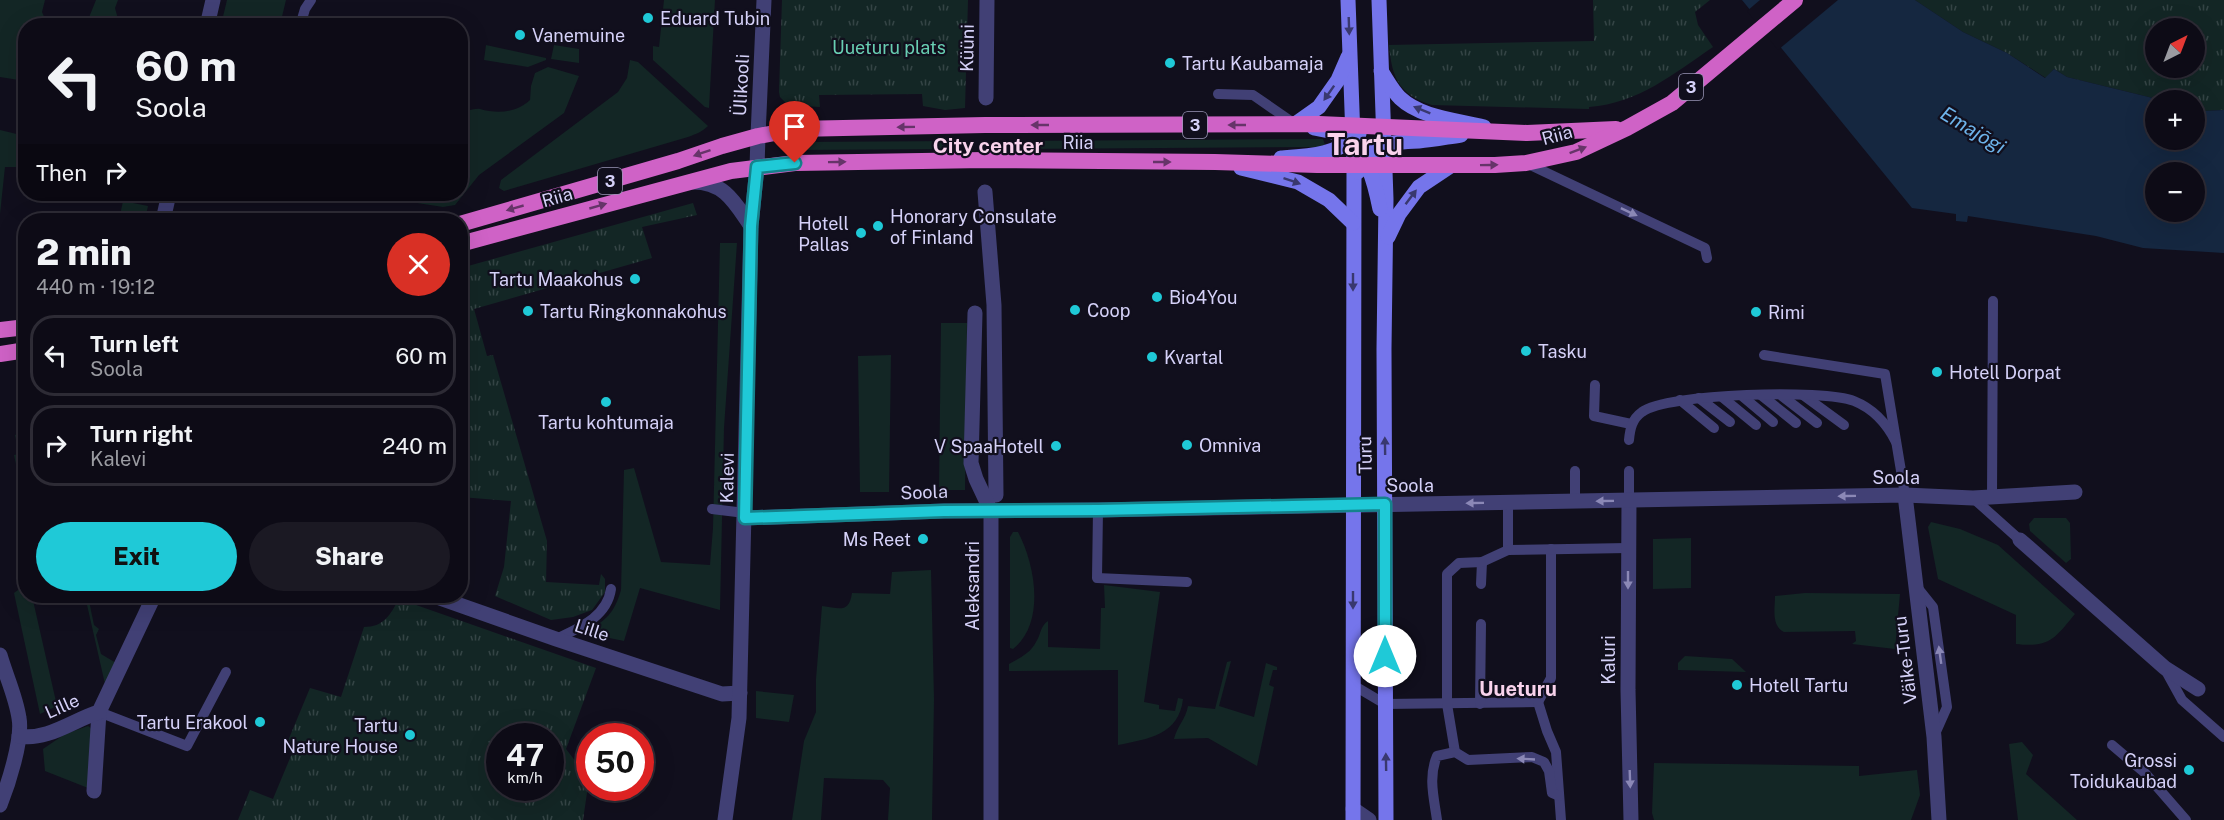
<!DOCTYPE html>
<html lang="en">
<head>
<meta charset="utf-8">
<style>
	body { margin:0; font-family:"Public Sans",sans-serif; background:#1b1923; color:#f1f3f6; height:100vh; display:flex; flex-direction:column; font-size:22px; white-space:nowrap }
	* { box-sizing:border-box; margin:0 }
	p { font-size:20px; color:#9a9ba1 }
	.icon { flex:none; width:33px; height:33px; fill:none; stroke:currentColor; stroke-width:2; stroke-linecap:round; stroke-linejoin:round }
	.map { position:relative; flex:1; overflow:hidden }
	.drawer { position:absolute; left:18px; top:213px; width:450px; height:390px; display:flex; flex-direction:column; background:#0d0b16; border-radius:24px; box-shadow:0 6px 24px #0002,0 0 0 2px #2d2b35 }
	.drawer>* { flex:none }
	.hud { position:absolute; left:18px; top:18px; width:450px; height:183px; border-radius:24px; box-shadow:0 6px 24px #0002,0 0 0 2px #2d2b35; background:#0d0b16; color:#f1f3f6; overflow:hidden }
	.needle { width:39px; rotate:42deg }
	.fabs { position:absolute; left:2145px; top:18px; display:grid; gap:12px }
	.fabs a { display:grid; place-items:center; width:60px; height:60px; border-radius:50%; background:#0d0b16; box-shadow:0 6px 24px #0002,0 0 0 2px #2d2b35; font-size:30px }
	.speed { position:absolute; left:486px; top:723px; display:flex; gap:12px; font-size:30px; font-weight:700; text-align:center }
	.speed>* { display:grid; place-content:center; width:78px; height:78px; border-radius:50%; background:#0d0b16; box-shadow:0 6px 24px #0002,0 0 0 2px #2d2b35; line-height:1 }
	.speed small { font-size:15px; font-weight:400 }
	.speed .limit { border:9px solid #d22; background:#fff; color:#111 }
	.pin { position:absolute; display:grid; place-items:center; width:51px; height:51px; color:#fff; margin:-62px -26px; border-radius:50% 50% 50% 0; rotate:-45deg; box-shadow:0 0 6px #0007 }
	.pin .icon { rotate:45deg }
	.me { position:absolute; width:66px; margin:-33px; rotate:0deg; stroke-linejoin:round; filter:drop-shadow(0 0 4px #0008) }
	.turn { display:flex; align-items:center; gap:21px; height:126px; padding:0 18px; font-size:27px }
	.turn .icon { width:78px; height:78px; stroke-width:2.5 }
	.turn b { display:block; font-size:42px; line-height:51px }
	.then { display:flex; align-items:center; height:57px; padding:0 18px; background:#0003; gap:12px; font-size:22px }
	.round { display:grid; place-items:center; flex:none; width:63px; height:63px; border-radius:32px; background:#1b1923 }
	.headline { display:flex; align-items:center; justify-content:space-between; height:102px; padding:0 18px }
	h1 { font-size:36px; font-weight:800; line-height:45px }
	.cta { display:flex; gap:12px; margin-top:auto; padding:12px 18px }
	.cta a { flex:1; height:69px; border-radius:36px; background:#1fc9d7; color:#111; font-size:24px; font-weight:800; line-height:69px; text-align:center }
	.cta a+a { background:#1b1923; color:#f1f3f6 }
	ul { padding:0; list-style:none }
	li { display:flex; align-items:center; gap:18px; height:81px; margin:0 12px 9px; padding:0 6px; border:3px solid #2d2b35; border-radius:24px }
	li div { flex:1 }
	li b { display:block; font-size:22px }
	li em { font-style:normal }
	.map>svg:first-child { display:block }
	.green { fill:#132625 }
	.park { fill:url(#park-tufts); fill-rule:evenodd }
	.water { fill:#152740; fill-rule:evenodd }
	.pier { fill:#110f1d }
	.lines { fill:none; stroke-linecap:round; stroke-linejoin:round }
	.service { stroke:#414075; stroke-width:10 }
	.pedestrian { stroke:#414075; stroke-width:15 }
	.minor { stroke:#414075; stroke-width:15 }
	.tertiary { stroke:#414075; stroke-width:15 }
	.secondary { stroke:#7575eb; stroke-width:15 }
	.trunk { stroke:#cf62c6; stroke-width:16 }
	.oneway { fill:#39386f }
	.oneway2 { fill:#663469 }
	.oneway3 { fill:#8b88b6 }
	.route-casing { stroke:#14838c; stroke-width:15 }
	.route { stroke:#1fc9d7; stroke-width:10 }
	.poi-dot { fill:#1fc9d7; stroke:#110f1d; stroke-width:2 }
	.labels { text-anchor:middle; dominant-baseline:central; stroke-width:4.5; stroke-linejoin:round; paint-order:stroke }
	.shield { fill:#110f1d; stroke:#9a97b6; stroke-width:1.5 }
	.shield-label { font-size:16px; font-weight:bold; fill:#d5d1f8 }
	.poi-label { font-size:18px; fill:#d5d1f8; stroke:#110f1d; text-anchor:start }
	.park-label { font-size:18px; fill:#68ceb2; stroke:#110f1d }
	.street-label { font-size:18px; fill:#d5d1f8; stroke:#110f1d }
	.water-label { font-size:20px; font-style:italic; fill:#6db3ea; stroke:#110f1d }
	.neighbourhood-label { font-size:20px; font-weight:bold; fill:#f9d3ec; stroke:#110f1d }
	.quarter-label { font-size:21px; font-weight:bold; fill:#f9d3ec; stroke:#110f1d }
	.town-label { font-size:30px; font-weight:bold; fill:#f9d3ec; stroke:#110f1d }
</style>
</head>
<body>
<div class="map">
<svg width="2224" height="820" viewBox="0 0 2224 820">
	<defs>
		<pattern id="park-tufts" width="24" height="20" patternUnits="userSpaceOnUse" patternTransform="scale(1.5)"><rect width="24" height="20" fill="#132625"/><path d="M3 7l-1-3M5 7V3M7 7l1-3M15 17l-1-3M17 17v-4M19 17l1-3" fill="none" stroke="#344445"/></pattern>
	</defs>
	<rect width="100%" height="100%" fill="#110f1d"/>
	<!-- green -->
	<g class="green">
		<polygon points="0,0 45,0 42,12 45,19 44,25 26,26 25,81 0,77"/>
		<polygon points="96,0 118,0 115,8 118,19 126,25 86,25"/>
		<polygon points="227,0 286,0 280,25 221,25"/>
		<polygon points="664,0 715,0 709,108 705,107 653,60 653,46 659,47"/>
		<polygon points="486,45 546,58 546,60 528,67 484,60"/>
		<polygon points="554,45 579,49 579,63 551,59"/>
		<path d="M630,60L638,62L708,126C702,132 696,134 688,137L504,191L499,188L501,180L618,92L627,78Z"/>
		<path d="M548,67L579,76L564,113L479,175L455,205L443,207L417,203L418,194H460L461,112C466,112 474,108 480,109C497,114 516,113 530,100L531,86L535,73Z"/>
		<polygon points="0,130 25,136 26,167 5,167 0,214"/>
		<polygon points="1323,139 1325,145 1322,147 1016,149 1016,141"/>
		<polygon points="960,141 960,149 797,150 794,148 796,142"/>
		<polygon points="123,201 148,206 145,220 119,220"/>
		<path d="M720,243H737L724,428L720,610L640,588L624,641L585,633C606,620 614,614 621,590L624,470L634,468L661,562L710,565L713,528Z"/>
		<polygon points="941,323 967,323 965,490 939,490"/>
		<polygon points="891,355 889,492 860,492 858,356"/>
		<polygon points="25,432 26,432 25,505 14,455 19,454 15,435"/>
		<polygon points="2034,518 2066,518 2070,523 2071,559 2066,563 2030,531 2029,524"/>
		<path d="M1931,522L1960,529L1998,545L2075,614C2055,638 2050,648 2016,644V615L1938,579L1928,527Z"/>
		<path d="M1013,532H1018C1035,564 1046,623 1013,649L1010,648V537Z"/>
		<polygon points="1691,538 1691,588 1653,589 1653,539"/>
		<path d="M931,570L934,699L932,820H888L890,788L883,780L824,778L821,820H792L804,741L816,712V679L822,606C839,608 849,614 852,593L890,594L892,572Z"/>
		<path d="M1104,585L1160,592L1144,702L1159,705V709L1175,711L1178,698L1183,699C1179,735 1148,739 1118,745V670L1009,671V664C1019,658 1030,654 1036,642C1041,635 1040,626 1048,621V647L1100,649L1101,608H1105Z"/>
		<polygon points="22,587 25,587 26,596 32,596 57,706 40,714 14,593"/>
		<path d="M1805,593L1900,594L1895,649L1852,644L1856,641L1855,631L1784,632C1771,626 1775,608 1775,596Z"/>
		<polygon points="85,596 88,596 94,625 99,629 96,635 101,654 116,663 105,684"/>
		<polygon points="1685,656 1732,659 1746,672 1678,670 1678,663"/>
		<path d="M1231,661L1219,706L1254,717L1266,663L1277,667V670H1273L1269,685L1274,687L1257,766L1208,738L1174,739C1177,726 1186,719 1188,706L1215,709L1227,662Z"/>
		<polygon points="756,691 794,695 789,722 756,718"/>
		<polygon points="88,726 95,731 88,788 45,771 43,749 65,734"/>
		<polygon points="2022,742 2033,755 2026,774 2077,820 2018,820 2009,744"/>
		<polygon points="1654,763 1859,766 1859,776 1917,770 1920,795 1911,820 1654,820 1652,813"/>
	</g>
	<!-- park -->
	<g class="park">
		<polygon points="782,0 968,0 965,108 945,110 923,106 922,94 819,95 820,107 788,105 780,97 779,92"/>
		<path d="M1593,0H1710L1695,12L1698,25L1713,47C1673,74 1639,103 1589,107V109L1432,105C1399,95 1392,78 1389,45L1594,41Z"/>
		<path d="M1915,0H2224V110L2203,111L2195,109L2194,100H2161L2067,77L2054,69L2046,78L2007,53L1963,32ZM2156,28H2194V68H2156Z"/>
		<polygon points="693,203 697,215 642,227 652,258 474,309 487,356 493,355 547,541 546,582 599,585 601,574 605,579 605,592 592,610 573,617 551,620 495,596 504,567 511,501 461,497 461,268"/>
		<path d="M399,599L596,668L566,749L589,779L583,820H238L250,790L273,799L293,751L285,748L310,688L341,697L364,627C384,627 390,615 399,599ZM550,736V788H500V736Z"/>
	</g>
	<!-- water -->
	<path class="water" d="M1742,0H1915L1963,32L2007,53L2045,78L2054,69L2067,77L2161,100H2156V140H2194L2195,109L2203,111L2224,110V253L2143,248L2096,236L1968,216L1967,222L1956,221V214L1912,208ZM2156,172H2194V212H2156Z"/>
	<!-- pier -->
	<polygon class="pier" points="1760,0 1838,0 1778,50 1747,11"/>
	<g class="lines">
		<!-- service -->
		<g class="service">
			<polyline points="300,26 305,9 311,0"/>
			<polyline points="1218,94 1253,95 1295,124"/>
			<polyline points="1526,163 1705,248 1707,258"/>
			<polyline points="1764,355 1885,374 1905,495"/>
			<polyline points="1595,385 1594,416 1631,424"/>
			<polyline points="1761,395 1796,423"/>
			<polyline points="1803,395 1844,425"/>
			<polyline points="1742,396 1773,422"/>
			<polyline points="1782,396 1817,423"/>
			<polyline points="1722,397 1756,425"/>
			<polyline points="1699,398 1730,422"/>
			<polyline points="1680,400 1714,428"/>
			<path d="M1629,440C1630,429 1632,419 1642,412C1667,393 1825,389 1854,401C1874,409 1887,424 1896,442"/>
			<polyline points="1575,471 1575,502"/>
			<polyline points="1629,471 1629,500"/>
			<polyline points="1992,497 1993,301"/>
			<polyline points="1973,498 2020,540"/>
			<polyline points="712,509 745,513"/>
			<polyline points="1098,510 1097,578 1187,582"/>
			<polyline points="1508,550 1508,503"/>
			<polyline points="1481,584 1482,562"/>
			<polyline points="1917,587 1933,607 1947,707 1935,734"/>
			<path d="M556,639C579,628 607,617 611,589"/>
			<polyline points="2166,671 2182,700 2224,737"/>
			<polyline points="1353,685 1385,704 1538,702 1551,678 1551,549"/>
			<polyline points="1538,702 1547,731 1556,752 1561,820"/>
			<polyline points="1480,704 1481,624"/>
			<polyline points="99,712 187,746 226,672"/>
			<polyline points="2112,745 2145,773 2186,820"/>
			<polyline points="1455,752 1447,704 1447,574 1459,563 1482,562 1508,550 1628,548"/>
			<path d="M1437,820C1434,798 1428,777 1437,756L1455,752L1468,760L1532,757L1544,762L1549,771L1552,793L1559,796"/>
		</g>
		<!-- pedestrian -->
		<g class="pedestrian">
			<polyline points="986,98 987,0"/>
			<polyline points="985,192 994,305 996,495"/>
			<polyline points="94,791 99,712"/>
		</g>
		<!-- minor -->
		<g class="minor">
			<polyline points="207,26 213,0"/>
			<polyline points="758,136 764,0"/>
			<polyline points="163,220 169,194"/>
			<polyline points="975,313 971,463 976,479 991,511 991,820"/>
			<polyline points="1905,495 1934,737 1939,820"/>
			<polyline points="1629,500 1628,690 1631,820"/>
			<polyline points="745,518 944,511 1098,510 1905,495 1973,498 2075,492"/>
			<polyline points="2020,540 2165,668 2198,689"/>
			<polyline points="434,596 556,639 722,694 740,693"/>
			<path d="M0,655C6,676 16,697 19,718C23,739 8,785 0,805"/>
			<path d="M19,736C48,741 73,720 99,712L153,598"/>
			<polyline points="1353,809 1369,820"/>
		</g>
		<!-- tertiary -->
		<g class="tertiary">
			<path d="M693,182C725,182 735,203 751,226"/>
			<polyline points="725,820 739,718 751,226 757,167 758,136"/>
		</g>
		<!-- secondary -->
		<g class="secondary">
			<polyline points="1348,0 1354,165 1353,820"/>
			<polyline points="1379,0 1386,199 1384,349 1386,820"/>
			<path d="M1381,71C1387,80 1392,90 1400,98C1421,118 1458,120 1484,127"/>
			<polyline points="1295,124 1319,107 1338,80 1348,57"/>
			<path d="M1314,128C1323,130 1333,131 1342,136C1367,149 1375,184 1380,209"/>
			<path d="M1281,158C1310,156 1337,155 1359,134"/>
			<polyline points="1241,168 1298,182 1329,200 1353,223"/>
			<path d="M1358,172C1371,143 1391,142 1419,141C1433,140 1447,137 1461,135"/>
			<polyline points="1388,237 1399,214 1419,187 1452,165"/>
		</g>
		<!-- trunk -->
		<g class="trunk">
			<polyline points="460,224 678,161 722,146 758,136 796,129 985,125 1319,124 1527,133 1616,129"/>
			<polyline points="460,244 731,171 795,163 985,160 1215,162 1317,165 1495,165 1526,163 1576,152 1627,128 1672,103 1795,0"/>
			<polyline points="0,330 26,327"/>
			<polyline points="0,354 26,350"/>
		</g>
	</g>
	<!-- one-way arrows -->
	<defs><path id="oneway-solid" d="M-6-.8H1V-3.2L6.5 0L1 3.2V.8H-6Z" transform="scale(1.5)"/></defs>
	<g class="oneway">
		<use href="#oneway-solid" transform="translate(1349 26) rotate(88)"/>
		<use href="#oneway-solid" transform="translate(1329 93) rotate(125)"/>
		<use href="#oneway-solid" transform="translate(1422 110) rotate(-158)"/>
		<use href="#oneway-solid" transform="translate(1292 181) rotate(19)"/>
		<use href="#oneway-solid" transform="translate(1411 197) rotate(-53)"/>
		<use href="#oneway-solid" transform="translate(1353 282) rotate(90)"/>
		<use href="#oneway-solid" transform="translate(1385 446) rotate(-91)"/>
		<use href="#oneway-solid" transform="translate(1353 600) rotate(90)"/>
		<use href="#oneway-solid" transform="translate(1386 762) rotate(-91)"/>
	</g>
	<g class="oneway2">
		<use href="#oneway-solid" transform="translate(1040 125) rotate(180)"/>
		<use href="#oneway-solid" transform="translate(1237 125) rotate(180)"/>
		<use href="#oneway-solid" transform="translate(906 127) rotate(179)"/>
		<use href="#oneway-solid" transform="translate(1578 150) rotate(-21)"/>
		<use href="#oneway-solid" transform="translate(702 153) rotate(161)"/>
		<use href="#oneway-solid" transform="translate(837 162) rotate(-1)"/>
		<use href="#oneway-solid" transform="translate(1162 162)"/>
		<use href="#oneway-solid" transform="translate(1489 165) rotate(-1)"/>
		<use href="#oneway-solid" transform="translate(598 206) rotate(-16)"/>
		<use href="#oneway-solid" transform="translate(515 208) rotate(164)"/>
	</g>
	<g class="oneway3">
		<use href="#oneway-solid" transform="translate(1629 212) rotate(25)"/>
		<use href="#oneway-solid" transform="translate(1847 496) rotate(179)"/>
		<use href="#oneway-solid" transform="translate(1605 501) rotate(179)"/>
		<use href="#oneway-solid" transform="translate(1475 503) rotate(179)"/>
		<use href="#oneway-solid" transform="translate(1628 580) rotate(90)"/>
		<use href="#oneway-solid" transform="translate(1940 655) rotate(-98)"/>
		<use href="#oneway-solid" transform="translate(1526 759) rotate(-177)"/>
		<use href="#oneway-solid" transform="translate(1630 779) rotate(88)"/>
	</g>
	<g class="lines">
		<defs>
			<polyline id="route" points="795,163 757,167 751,226 745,518 944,511 1098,510 1385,504 1385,656"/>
		</defs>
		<!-- route casing -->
		<use href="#route" class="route-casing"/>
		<!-- route -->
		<use href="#route" class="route"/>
	</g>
	<!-- markers -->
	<g class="poi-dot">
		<circle cx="648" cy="18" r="6"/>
		<circle cx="520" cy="35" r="6"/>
		<circle cx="1170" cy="63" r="6"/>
		<circle cx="878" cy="226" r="6"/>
		<circle cx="861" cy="233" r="6"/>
		<circle cx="635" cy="279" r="6"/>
		<circle cx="1157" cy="297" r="6"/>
		<circle cx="1075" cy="310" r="6"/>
		<circle cx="528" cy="311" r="6"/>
		<circle cx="1756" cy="312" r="6"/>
		<circle cx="1526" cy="351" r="6"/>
		<circle cx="1152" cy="357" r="6"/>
		<circle cx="1937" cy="372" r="6"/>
		<circle cx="606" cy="402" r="6"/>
		<circle cx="1187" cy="445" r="6"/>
		<circle cx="1056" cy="446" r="6"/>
		<circle cx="923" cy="539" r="6"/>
		<circle cx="1737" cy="685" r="6"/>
		<circle cx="260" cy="722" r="6"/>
		<circle cx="410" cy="735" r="6"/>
		<circle cx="2189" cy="770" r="6"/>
	</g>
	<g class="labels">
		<!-- shield labels -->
		<g class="shield">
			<rect x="1679" y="74" width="24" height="26" rx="4.5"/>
			<rect x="1183" y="112" width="24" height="26" rx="4.5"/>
			<rect x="598" y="168" width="24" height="26" rx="4.5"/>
		</g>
		<g class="shield-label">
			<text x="1691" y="87">3</text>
			<text x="1195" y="125">3</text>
			<text x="610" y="181">3</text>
		</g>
		<!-- poi labels -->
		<g class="poi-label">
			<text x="660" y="18">Eduard Tubin</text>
			<text x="532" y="35">Vanemuine</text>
			<text x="1182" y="63">Tartu Kaubamaja</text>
			<text x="890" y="216">Honorary Consulate<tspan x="890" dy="21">of Finland</tspan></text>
			<text x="849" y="223" text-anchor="end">Hotell<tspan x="849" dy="21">Pallas</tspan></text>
			<text x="623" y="279" text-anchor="end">Tartu Maakohus</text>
			<text x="1169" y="297">Bio4You</text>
			<text x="1087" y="310">Coop</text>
			<text x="540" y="311">Tartu Ringkonnakohus</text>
			<text x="1768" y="312">Rimi</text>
			<text x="1538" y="351">Tasku</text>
			<text x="1164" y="357">Kvartal</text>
			<text x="1949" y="372">Hotell Dorpat</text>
			<text x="606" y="422" text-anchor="middle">Tartu kohtumaja</text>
			<text x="1199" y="445">Omniva</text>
			<text x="1044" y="446" text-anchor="end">V SpaaHotell</text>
			<text x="911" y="539" text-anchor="end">Ms Reet</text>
			<text x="1749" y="685">Hotell Tartu</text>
			<text x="248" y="722" text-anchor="end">Tartu Erakool</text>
			<text x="398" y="725" text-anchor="end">Tartu<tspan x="398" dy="21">Nature House</tspan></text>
			<text x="2177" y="760" text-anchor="end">Grossi<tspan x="2177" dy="21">Toidukaubad</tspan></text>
		</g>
		<!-- park labels -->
		<g class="park-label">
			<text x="889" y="47">Uueturu plats</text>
		</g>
		<!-- street labels -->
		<g class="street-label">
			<text transform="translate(967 48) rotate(-89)">Küüni</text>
			<text transform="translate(741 85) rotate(-87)">Ülikooli</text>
			<text transform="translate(1557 135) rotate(-15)">Riia</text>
			<text x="1078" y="142">Riia</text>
			<text transform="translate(557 197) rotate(-16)">Riia</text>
			<text transform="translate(1365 455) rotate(-91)">Turu</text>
			<text x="1896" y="477">Soola</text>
			<text transform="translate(727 478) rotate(-89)">Kalevi</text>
			<text x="1410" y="485">Soola</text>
			<text transform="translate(924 492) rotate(-2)">Soola</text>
			<text transform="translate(972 586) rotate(-90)">Aleksandri</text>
			<text transform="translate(592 630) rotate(18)">Lille</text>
			<text transform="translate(1608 660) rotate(-90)">Kaluri</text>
			<text transform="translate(1905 660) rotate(-97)">Väike-Turu</text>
			<text transform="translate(62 706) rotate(-24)">Lille</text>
		</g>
		<!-- water labels -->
		<g class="water-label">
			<text transform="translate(1973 130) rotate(31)">Emajõgi</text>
		</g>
		<!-- neighbourhood labels -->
		<g class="neighbourhood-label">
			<text x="1518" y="689">Uueturu</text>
		</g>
		<!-- quarter labels -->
		<g class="quarter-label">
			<text x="988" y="145">City center</text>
		</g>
		<!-- town labels -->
		<g class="town-label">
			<text x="1365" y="144">Tartu</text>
		</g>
	</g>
</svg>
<div class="fabs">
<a><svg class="needle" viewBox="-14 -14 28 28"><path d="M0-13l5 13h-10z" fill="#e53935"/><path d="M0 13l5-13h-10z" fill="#9a9ba1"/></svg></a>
<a>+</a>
<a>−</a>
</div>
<div class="speed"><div>47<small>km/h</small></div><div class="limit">50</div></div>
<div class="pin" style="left:795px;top:163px;background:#d93025"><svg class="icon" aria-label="arrive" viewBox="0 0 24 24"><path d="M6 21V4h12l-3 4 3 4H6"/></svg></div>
<svg class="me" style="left:1385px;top:656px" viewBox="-20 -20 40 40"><circle r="19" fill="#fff"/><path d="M0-13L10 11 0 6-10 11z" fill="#1fc9d7"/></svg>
<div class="hud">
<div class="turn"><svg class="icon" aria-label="left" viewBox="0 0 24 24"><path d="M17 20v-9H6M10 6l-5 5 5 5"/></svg><div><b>60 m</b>Soola</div></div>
<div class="then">Then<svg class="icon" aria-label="right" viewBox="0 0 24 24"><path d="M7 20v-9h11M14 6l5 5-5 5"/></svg></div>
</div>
<section class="drawer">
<div class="headline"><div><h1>2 min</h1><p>440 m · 19:12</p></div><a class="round" style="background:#d93025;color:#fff"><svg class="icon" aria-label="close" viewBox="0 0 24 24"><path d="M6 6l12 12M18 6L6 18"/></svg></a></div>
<ul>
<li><svg class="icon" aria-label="left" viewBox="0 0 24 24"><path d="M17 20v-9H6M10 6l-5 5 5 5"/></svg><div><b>Turn left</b><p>Soola</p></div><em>60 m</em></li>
<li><svg class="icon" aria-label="right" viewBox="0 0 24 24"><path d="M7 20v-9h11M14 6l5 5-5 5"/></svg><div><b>Turn right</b><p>Kalevi</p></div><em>240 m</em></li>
</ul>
<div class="cta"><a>Exit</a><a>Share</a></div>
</section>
</div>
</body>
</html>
